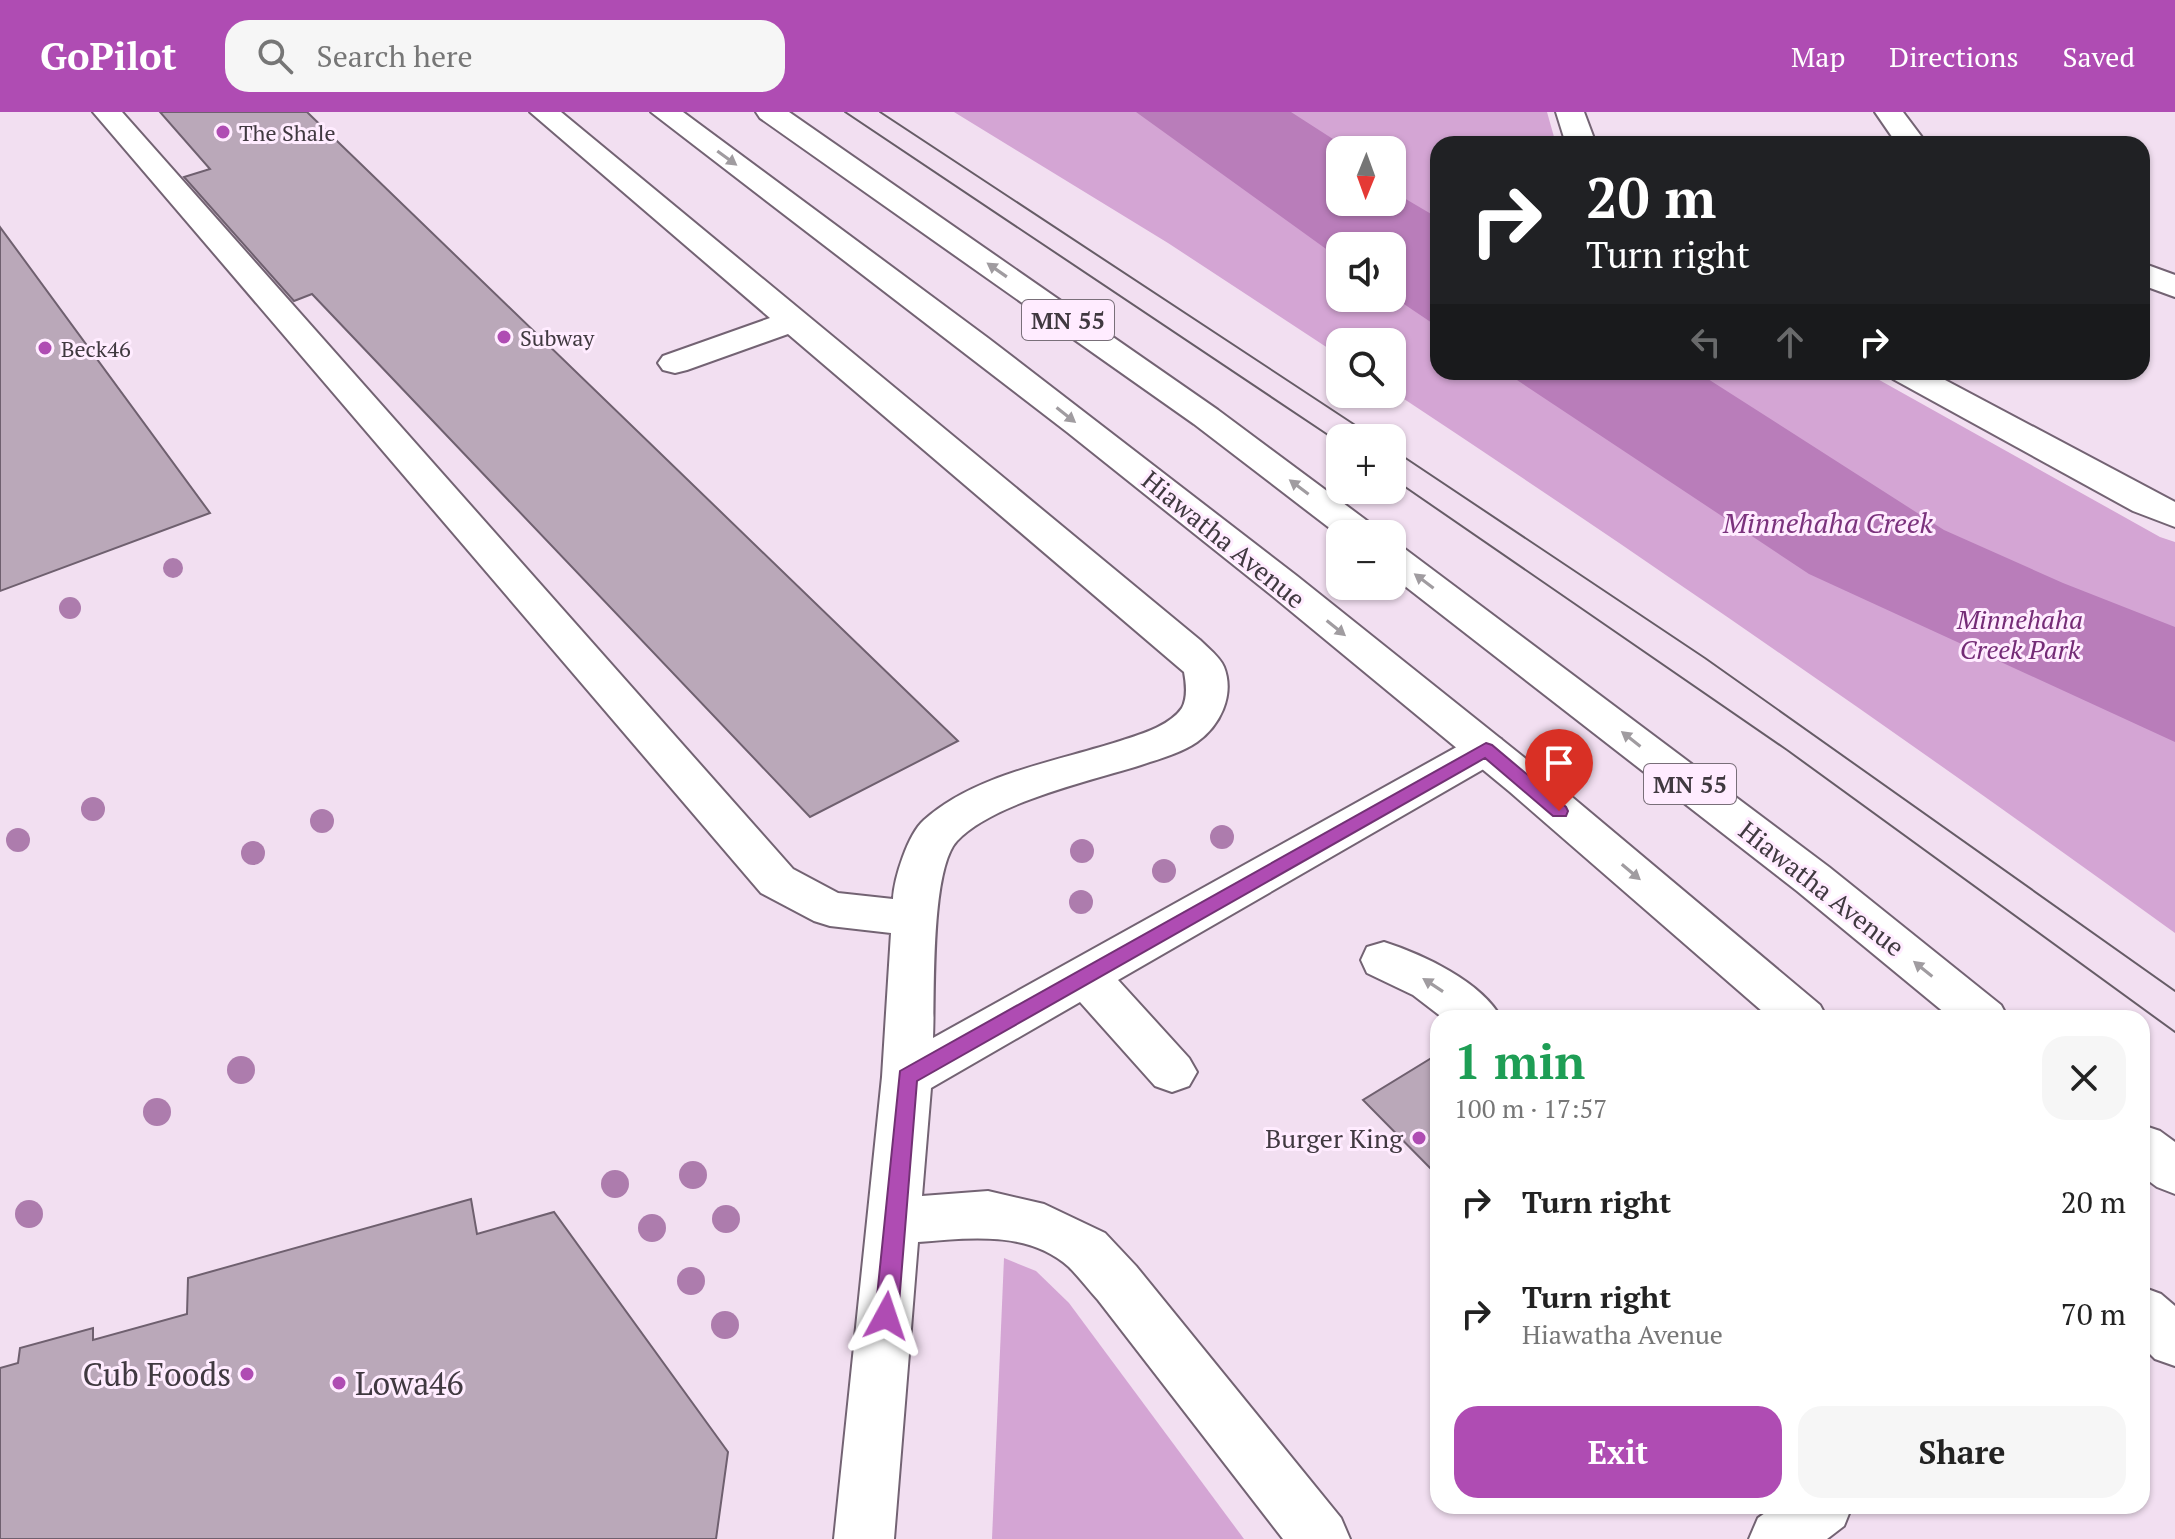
<!DOCTYPE html>
<html lang="en">
<head>
<meta charset="utf-8">
<style>
	body { margin:0; font-family:"PT Serif",serif; background:#f6f6f6; color:#222; height:100vh; display:flex; flex-direction:column; font-size:30px; white-space:nowrap }
	* { box-sizing:border-box; margin:0 }
	p { font-size:26px; color:#767676 }
	.icon { flex:none; width:44px; height:44px; fill:none; stroke:currentColor; stroke-width:2; stroke-linecap:round; stroke-linejoin:round }
	.map { position:relative; flex:1; overflow:hidden }
	.sheet { position:absolute; left:1430px; top:898px; width:720px; height:504px; display:flex; flex-direction:column; background:#fff; border-radius:24px; box-shadow:0 2px 6px #0004 }
	.sheet>* { flex:none }
	.hud { position:absolute; left:1430px; top:24px; width:720px; height:244px; border-radius:24px; box-shadow:0 2px 6px #0004; background:#202124; color:#fff; overflow:hidden }
	.needle { width:52px; rotate:181deg }
	.controls { position:absolute; left:1326px; top:24px; display:grid; gap:16px }
	.controls a { display:grid; place-items:center; width:80px; height:80px; border-radius:16px; background:#fff; box-shadow:0 2px 6px #0004; font-size:40px }
	.pin { position:absolute; display:grid; place-items:center; width:68px; height:68px; color:#fff; margin:-82px -34px; border-radius:50% 50% 50% 0; rotate:-45deg; box-shadow:0 0 8px #0007 }
	.pin .icon { rotate:45deg }
	.me { position:absolute; width:88px; margin:-44px; rotate:5deg; stroke-linejoin:round; filter:drop-shadow(0 0 6px #0008) }
	.turn { display:flex; align-items:center; gap:28px; height:168px; padding:0 24px; font-size:36px }
	.turn .icon { width:104px; height:104px; stroke-width:2.5 }
	.turn b { display:block; font-size:56px; line-height:68px }
	.lanes { display:flex; align-items:center; height:76px; padding:0 24px; background:#0003; justify-content:center; gap:40px; direction:ltr }
	.lanes .off { opacity:.35 }
	.round { display:grid; place-items:center; flex:none; width:84px; height:84px; border-radius:24px; background:#f6f6f6 }
	.overview { display:flex; align-items:center; justify-content:space-between; height:136px; padding:0 24px }
	h1 { font-size:48px; font-weight:800; line-height:60px; color:#1e9e55 }
	.action { display:flex; gap:16px; margin-top:auto; padding:16px 24px }
	.action a { flex:1; height:92px; border-radius:24px; background:#af4cb3; color:#fff; font-size:32px; font-weight:800; line-height:92px; text-align:center }
	.action a+a { background:#f6f6f6; color:#222 }
	ul { padding:0; list-style:none }
	li { display:flex; align-items:center; gap:24px; height:112px; padding:0 24px }
	li div { flex:1 }
	li b { display:block; font-size:30px }
	li em { font-style:normal }
	header { display:flex; align-items:center; gap:48px; box-sizing:border-box; height:112px; padding:0 40px; background:#af4cb3; color:#fff }
	header strong { font-size:38px }
	nav { display:flex; gap:44px; margin-inline-start:auto; font-size:28px }
	.search { width:560px; height:72px; background:#f6f6f6; display:flex; align-items:center; gap:20px; box-sizing:border-box; padding:0 28px; border-radius:24px; color:#767676; font-size:30px }
	.map>svg:first-child { display:block }
	.green { fill:#d4a5d4; fill-rule:evenodd }
	.water { fill:#b97dba }
	.building { fill:#baa8b9; stroke:#6f606f; stroke-width:2 }
	.lines { fill:none; stroke-linecap:round; stroke-linejoin:round }
	.minor-casing { stroke:#736373; stroke-width:4 }
	.highway-casing { stroke:#736373; stroke-width:4 }
	.minor { fill:#fff; fill-rule:evenodd }
	.highway { fill:#fff; fill-rule:evenodd }
	.tram { stroke:#665c66; stroke-width:2 }
	.tree { fill:#ad7cad }
	.oneway { fill:#a09ca0 }
	.route { fill:#af4cb3; stroke:#723174; stroke-width:2 }
	.poi-dot { fill:#af4cb3; stroke:#ffecff; stroke-width:3 }
	.labels { text-anchor:middle; dominant-baseline:central; stroke-width:6; stroke-linejoin:round; paint-order:stroke }
	.far-poi-label { font-size:22px; fill:#403940; stroke:#ffecff; text-anchor:start }
	.shield { fill:#ffecff; stroke:#796f79; stroke-width:2 }
	.shield-label { font-size:24px; font-weight:bold; fill:#403940 }
	.street-label { font-size:26px; fill:#403940; stroke:#ffecff }
	.park-label { font-size:26px; font-style:italic; fill:#742b76; stroke:#ffecff }
	.poi-label { font-size:26px; fill:#403940; stroke:#ffecff; text-anchor:end }
	.water-label { font-size:28px; font-style:italic; fill:#7b327d; stroke:#ffecff }
	.near-poi-label { font-size:32px; fill:#403940; stroke:#ffecff; text-anchor:end }
</style>
</head>
<body>
<header>
<strong>GoPilot</strong>
<div class="search"><svg class="icon" aria-label="search" viewBox="0 0 24 24"><circle cx="10" cy="10" r="6"/><path d="M15 15l6 6"/></svg>Search here</div>
<nav><a>Map</a><a>Directions</a><a>Saved</a></nav>
</header>
<div class="map">
<svg width="2175" height="1427" viewBox="0 0 2175 1427">
	<rect width="100%" height="100%" fill="#f2dff1"/>
	<!-- green -->
	<g class="green">
		<path d="M954,0H1547L1556,32H1438V260H1865L2160,425L2175,430V821C1918,635 1657,454 1392,279V230H1340V244L1168,131ZM1340,38H1392V90H1340ZM1340,134H1392V186H1340Z"/>
		<polygon points="1004,1146 1036,1159 1069,1191 1244,1427 992,1427"/>
	</g>
	<!-- water -->
	<g class="water">
		<polygon points="1136,0 1291,0 1350,38 1340,38 1340,90 1392,90 1392,67 1404,86 1438,106 1438,215 1392,184 1392,134 1340,134 1340,147"/>
		<polygon points="1505,260 1697,260 1944,418 2063,471 2175,515 2175,630 1809,462"/>
	</g>
	<!-- building -->
	<g class="building">
		<polygon points="160,0 307,0 958,629 810,705 312,182 294,189 184,65 210,57"/>
		<polygon points="0,115 210,401 0,479"/>
		<polygon points="1438,942 1438,1064 1363,988"/>
		<polygon points="471,1087 477,1122 554,1100 728,1340 716,1427 0,1427 0,1256 18,1251 20,1236 93,1216 93,1228 187,1202 188,1166"/>
	</g>
	<g class="lines">
		<defs>
			<g id="minor">
				<path d="M93,0H122L793,757L838,781L893,787C894,766 908,722 924,708C974,663 1054,650 1117,630C1138,623 1169,615 1182,596C1188,585 1186,571 1184,560L788,222L687,258L675,261L663,258L658,251L663,244L770,206L530,0H561L1200,528C1208,536 1220,545 1224,555C1235,583 1220,614 1197,630C1181,641 1159,647 1141,653C1090,669 992,691 957,729C930,758 935,884 933,926L1471,627L1486,622L1501,627L1507,637L1501,647L1118,868L1189,946L1197,960L1189,974L1172,980L1155,974L1080,890L931,976L922,1084L988,1079L1044,1092L1105,1121L1136,1154L1341,1406L1350,1427H1283L1098,1188C1088,1177 1079,1165 1069,1155C1028,1118 968,1126 918,1130L894,1427H834L882,965L891,821L830,814L814,809L761,781Z"/>
				<polygon points="1556,0 1584,0 1596,32 1566,32"/>
				<polygon points="1875,0 1903,0 1927,32 1897,32"/>
				<polygon points="2142,151 2175,163 2175,185 2142,173"/>
				<polygon points="1888,260 1930,260 2175,390 2175,415 2133,399 1893,267"/>
				<path d="M1384,830C1422,842 1482,870 1501,906H1443L1413,883L1367,861L1361,848L1367,835Z"/>
				<polygon points="1775,1394 1852,1394 1844,1414 1827,1427 1749,1427 1758,1406"/>
			</g>
			<g id="highway">
				<polygon points="651,0 683,0 988,226 1297,464 1541,659 1820,893 1827,906 1770,906 1510,680 1270,482 1067,320"/>
				<polygon points="756,0 789,0 1218,298 1374,414 1380,422 1340,424 1194,312 760,6"/>
				<polygon points="1392,433 1405,437 1829,755 2001,893 2008,906 1951,906 1797,779 1392,464"/>
				<polygon points="2142,1013 2160,1019 2175,1030 2175,1082 2157,1075 2142,1064"/>
				<polygon points="2142,1175 2161,1182 2175,1194 2175,1254 2155,1247 2142,1234"/>
			</g>
		</defs>
		<!-- minor casing -->
		<use href="#minor" class="minor-casing"/>
		<!-- highway casing -->
		<use href="#highway" class="highway-casing"/>
		<!-- minor -->
		<use href="#minor" class="minor"/>
		<!-- highway -->
		<use href="#highway" class="highway"/>
		<!-- tram -->
		<g class="tram">
			<polyline points="845,0 1340,331"/>
			<polyline points="880,0 1375,326"/>
			<polyline points="1392,337 1705,546 2175,879"/>
			<polyline points="1392,366 1787,638 2175,920"/>
		</g>
	</g>
	<!-- trees -->
	<g class="tree">
		<circle cx="173" cy="456" r="10"/>
		<circle cx="70" cy="496" r="11"/>
		<circle cx="93" cy="697" r="12"/>
		<circle cx="322" cy="709" r="12"/>
		<circle cx="1222" cy="725" r="12"/>
		<circle cx="18" cy="728" r="12"/>
		<circle cx="1082" cy="739" r="12"/>
		<circle cx="253" cy="741" r="12"/>
		<circle cx="1164" cy="759" r="12"/>
		<circle cx="1081" cy="790" r="12"/>
		<circle cx="241" cy="958" r="14"/>
		<circle cx="157" cy="1000" r="14"/>
		<circle cx="693" cy="1063" r="14"/>
		<circle cx="615" cy="1072" r="14"/>
		<circle cx="29" cy="1102" r="14"/>
		<circle cx="726" cy="1107" r="14"/>
		<circle cx="652" cy="1116" r="14"/>
		<circle cx="691" cy="1169" r="14"/>
		<circle cx="725" cy="1213" r="14"/>
	</g>
	<!-- one-way arrows -->
	<defs><path id="oneway-solid" d="M-6-.8H1V-3.2L6.5 0L1 3.2V.8H-6Z" transform="scale(2)"/></defs>
	<g class="oneway">
		<use href="#oneway-solid" transform="translate(727 46) rotate(36)"/>
		<use href="#oneway-solid" transform="translate(997 158) rotate(-145)"/>
		<use href="#oneway-solid" transform="translate(1066 303) rotate(38)"/>
		<use href="#oneway-solid" transform="translate(1299 375) rotate(-143)"/>
		<use href="#oneway-solid" transform="translate(1424 469) rotate(-143)"/>
		<use href="#oneway-solid" transform="translate(1336 516) rotate(39)"/>
		<use href="#oneway-solid" transform="translate(1631 627) rotate(-142)"/>
		<use href="#oneway-solid" transform="translate(1631 760) rotate(40)"/>
		<use href="#oneway-solid" transform="translate(1923 857) rotate(-141)"/>
		<use href="#oneway-solid" transform="translate(1433 873) rotate(-147)"/>
	</g>
	<!-- route -->
	<polygon class="route" points="1486,631 1492,633 1566,695 1568,699 1566,704 1553,704 1485,646 917,969 898,1204 894,1211 886,1214 878,1211 875,1204 900,959"/>
	<!-- markers -->
	<g class="poi-dot">
		<circle cx="223" cy="20" r="8"/>
		<circle cx="504" cy="225" r="8"/>
		<circle cx="45" cy="236" r="8"/>
		<circle cx="1419" cy="1026" r="8"/>
		<circle cx="247" cy="1262" r="8"/>
		<circle cx="339" cy="1271" r="8"/>
	</g>
	<g class="labels">
		<!-- far-poi labels -->
		<g class="far-poi-label">
			<text x="239" y="20">The Shale</text>
			<text x="520" y="225">Subway</text>
			<text x="61" y="236">Beck46</text>
		</g>
		<!-- shield labels -->
		<g class="shield">
			<rect x="1022" y="188" width="92" height="40" rx="6"/>
			<rect x="1644" y="652" width="92" height="40" rx="6"/>
		</g>
		<g class="shield-label">
			<text x="1068" y="208">MN 55</text>
			<text x="1690" y="672">MN 55</text>
		</g>
		<!-- street labels -->
		<g class="street-label">
			<text transform="translate(1224 427) rotate(39)">Hiawatha Avenue</text>
			<text transform="translate(1822 776) rotate(38)">Hiawatha Avenue</text>
		</g>
		<!-- park labels -->
		<g class="park-label">
			<text x="2020" y="507">Minnehaha<tspan x="2020" dy="30">Creek Park</tspan></text>
		</g>
		<!-- poi labels -->
		<g class="poi-label">
			<text x="1403" y="1026">Burger King</text>
		</g>
		<!-- water labels -->
		<g class="water-label">
			<text x="1828" y="410">Minnehaha Creek</text>
		</g>
		<!-- near-poi labels -->
		<g class="near-poi-label">
			<text x="231" y="1262">Cub Foods</text>
			<text x="355" y="1271" text-anchor="start">Lowa46</text>
		</g>
	</g>
</svg>
<div class="controls">
<a><svg class="needle" viewBox="-14 -14 28 28"><path d="M0-13l5 13h-10z" fill="#e53935"/><path d="M0 13l5-13h-10z" fill="#767676"/></svg></a>
<a><svg class="icon" aria-label="sound" viewBox="0 0 24 24"><path d="M4 9h4l5-4v14l-5-4H4zM17 9q2 3 0 6"/></svg></a>
<a><svg class="icon" aria-label="search" viewBox="0 0 24 24"><circle cx="10" cy="10" r="6"/><path d="M15 15l6 6"/></svg></a>
<a>+</a>
<a>−</a>
</div>
<div class="pin" style="left:1559px;top:699px;background:#d93025"><svg class="icon" aria-label="arrive" viewBox="0 0 24 24"><path d="M6 21V4h12l-3 4 3 4H6"/></svg></div>
<svg class="me" style="left:886px;top:1204px" viewBox="-20 -20 40 40"><path d="M0-17L14 15 0 8-14 15z" fill="#af4cb3" stroke="#fff" stroke-width="4"/></svg>
<div class="hud">
<div class="turn"><svg class="icon" aria-label="right" viewBox="0 0 24 24"><path d="M7 20v-9h11M14 6l5 5-5 5"/></svg><div><b>20 m</b>Turn right</div></div>
<div class="lanes"><svg class="icon off" aria-label="left" viewBox="0 0 24 24"><path d="M17 20v-9H6M10 6l-5 5 5 5"/></svg><svg class="icon off" aria-label="ahead" viewBox="0 0 24 24"><path d="M12 20V5M6 11l6-6 6 6"/></svg><svg class="icon" aria-label="right" viewBox="0 0 24 24"><path d="M7 20v-9h11M14 6l5 5-5 5"/></svg></div>
</div>
<section class="sheet">
<div class="overview"><div><h1>1 min</h1><p>100 m · 17:57</p></div><a class="round"><svg class="icon" aria-label="close" viewBox="0 0 24 24"><path d="M6 6l12 12M18 6L6 18"/></svg></a></div>
<ul>
<li><svg class="icon" aria-label="right" viewBox="0 0 24 24"><path d="M7 20v-9h11M14 6l5 5-5 5"/></svg><div><b>Turn right</b></div><em>20 m</em></li>
<li><svg class="icon" aria-label="right" viewBox="0 0 24 24"><path d="M7 20v-9h11M14 6l5 5-5 5"/></svg><div><b>Turn right</b><p>Hiawatha Avenue</p></div><em>70 m</em></li>
</ul>
<div class="action"><a>Exit</a><a>Share</a></div>
</section>
</div>
</body>
</html>
